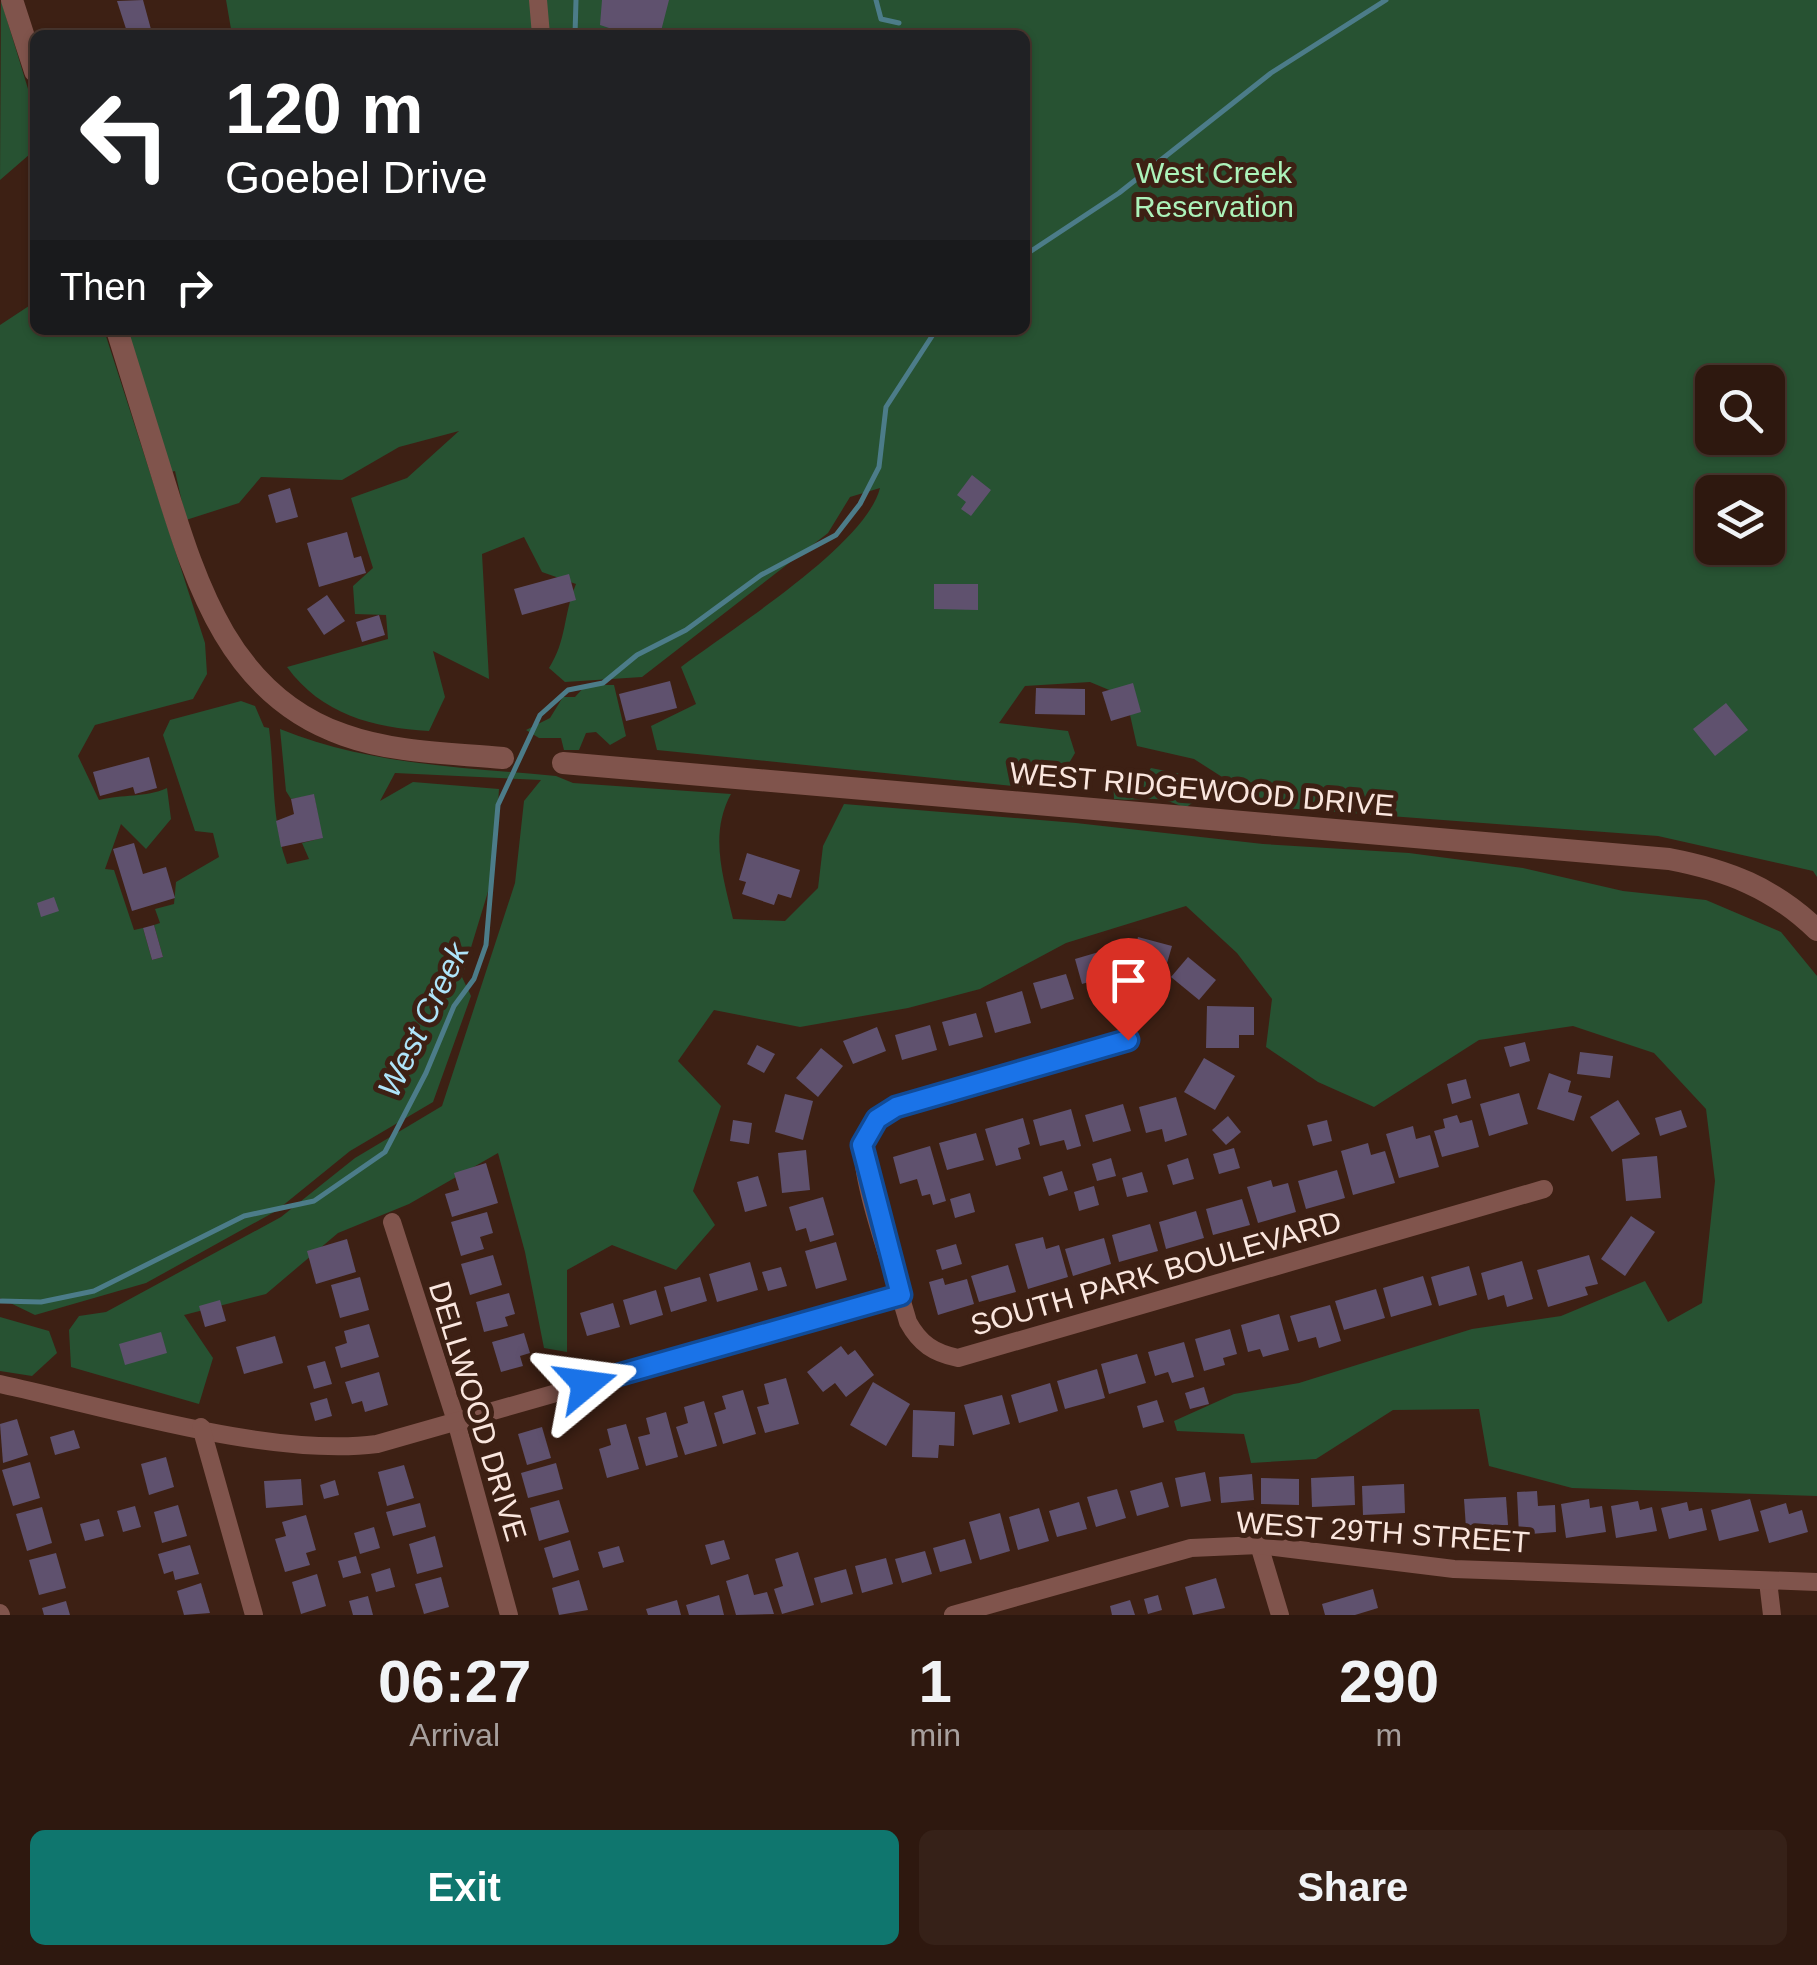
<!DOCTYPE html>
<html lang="en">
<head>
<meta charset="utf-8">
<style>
	body { margin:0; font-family:Helvetica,sans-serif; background:#362118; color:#f1f3f6; height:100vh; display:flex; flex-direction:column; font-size:38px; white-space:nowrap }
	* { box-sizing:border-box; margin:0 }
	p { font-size:32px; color:#a7a09e }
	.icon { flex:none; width:55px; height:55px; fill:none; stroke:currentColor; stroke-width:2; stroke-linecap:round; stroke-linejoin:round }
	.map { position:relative; height:1615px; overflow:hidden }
	.drawer { display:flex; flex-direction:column; background:#2e180f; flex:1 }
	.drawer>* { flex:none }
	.banner { position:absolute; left:30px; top:30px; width:1000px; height:305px; border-radius:15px; box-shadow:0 2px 8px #0004,0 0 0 2px #49372f; background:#202124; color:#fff; overflow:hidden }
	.tools { position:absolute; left:1695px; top:365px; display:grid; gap:20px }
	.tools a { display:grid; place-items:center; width:90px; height:90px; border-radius:15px; background:#2e180f; box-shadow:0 2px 8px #0004,0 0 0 2px #49372f; font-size:50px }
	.pin { position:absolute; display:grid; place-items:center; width:85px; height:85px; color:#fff; margin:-102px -42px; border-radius:50% 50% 50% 0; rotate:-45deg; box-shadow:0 0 10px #0007 }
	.pin .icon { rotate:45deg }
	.me { position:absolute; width:110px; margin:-55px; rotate:74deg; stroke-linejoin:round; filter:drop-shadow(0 0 8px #0008) }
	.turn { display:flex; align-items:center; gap:35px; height:210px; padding:0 30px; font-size:45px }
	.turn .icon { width:130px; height:130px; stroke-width:2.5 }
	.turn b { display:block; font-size:70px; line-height:85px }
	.then { display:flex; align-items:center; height:95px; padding:0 30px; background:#0003; gap:20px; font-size:38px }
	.eta { display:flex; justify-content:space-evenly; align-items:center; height:170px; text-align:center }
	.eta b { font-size:60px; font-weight:700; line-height:70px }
	.action { display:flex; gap:20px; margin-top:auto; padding:20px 30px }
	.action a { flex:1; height:115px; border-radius:15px; background:#0f766e; color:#fff; font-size:40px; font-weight:700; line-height:115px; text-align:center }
	.action a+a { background:#362118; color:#f1f3f6 }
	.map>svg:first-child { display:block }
	.green { fill:#275232; fill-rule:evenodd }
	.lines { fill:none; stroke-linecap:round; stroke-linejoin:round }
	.stream { stroke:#4c7c89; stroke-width:5 }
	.building { fill:#5f516e }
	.minor { stroke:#80544c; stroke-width:18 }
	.tertiary { stroke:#80544c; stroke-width:22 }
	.route-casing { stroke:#114b97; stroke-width:25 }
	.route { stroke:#1a73e8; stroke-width:18 }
	.labels { text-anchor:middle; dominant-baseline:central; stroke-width:10; stroke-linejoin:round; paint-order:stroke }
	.park-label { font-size:30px; fill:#acf3ba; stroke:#3d2014 }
	.street-label { font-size:30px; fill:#fae6de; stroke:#3d2014 }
	.water-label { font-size:32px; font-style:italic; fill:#aee4fa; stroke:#3d2014 }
</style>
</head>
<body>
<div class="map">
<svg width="1817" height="1615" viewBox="0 0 1817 1615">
	<rect width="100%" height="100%" fill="#3d2014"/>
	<!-- green -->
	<g class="green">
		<polygon points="1,0 35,112 35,170 30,154 0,180"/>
		<path d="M226,0H1817V877L1813,871L1658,836L1269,807L1194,759L1137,746L1126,697L1090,682L1025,686L999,723L1068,731L1075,753L1053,790L657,750L651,726L696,704L681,667C731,629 866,545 880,488L850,497L828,533L642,677L565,682L549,668C567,640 563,615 576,584L542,572L524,537L482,554L489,679L433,651L445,697L429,731C373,728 321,714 287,667L388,639L386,615L355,614L353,586L373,568L351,498L407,478L459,431L399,447L342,480L261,477L239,503L186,520L175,471L165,473L120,330H1025V35H212L231,29ZM1712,382H1768V438H1712ZM1712,492H1768V548H1712Z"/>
		<path d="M35,302V330H104L205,643L207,674L193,699L95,725L78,756L99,800C123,794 145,798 167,788L171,819L146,849L121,824L105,869L114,870L134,930L143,928L152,960L163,957L154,925L160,923L155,909L174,904L176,882L219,857L213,833L195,831L163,735L170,720L241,701L255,706L264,727L269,728C275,775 271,820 287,864L309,859L302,843L322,838L314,795L291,799L286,791L280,729C368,765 462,767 556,776L573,783L731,794C709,834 723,876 733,919L785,921L818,888L823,846L844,804L1076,823L1263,844L1409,853L1523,868L1623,891L1706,900L1781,932L1817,976V1496L1572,1488L1489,1466L1479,1409L1393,1410L1316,1459L1251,1463L1244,1434L1177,1431L1174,1421L1234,1394L1299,1383L1472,1329L1561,1316L1645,1281L1668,1322L1702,1303L1715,1181L1706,1109L1654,1053L1573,1026L1479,1040L1374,1107L1318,1082L1266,1047L1272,999L1237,953L1186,906L1066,943L980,989L908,1008L800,1027L714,1010L678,1061L721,1106L693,1191L715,1225L676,1270L612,1245L567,1270V1352L544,1348L525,1252L498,1153L409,1204L338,1233L266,1294L184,1315L213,1358L199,1404L71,1367L69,1330L79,1316L106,1312L281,1217L355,1158L442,1106L515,883L524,801L541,780L395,773L380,801L413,782L499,789L494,872L462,977L471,996L433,1102L350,1151L276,1211L146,1283L35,1315L0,1298V325Z"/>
		<polygon points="586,685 614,685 626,736 610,745 596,732 586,733 579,750 564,750 561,738 539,738 526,730 550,718 563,697 575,697"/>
		<path d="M1151,768L1196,777L1208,792L1185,808C1155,793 1146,802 1114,799L1113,778L1123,771L1143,779Z"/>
		<polygon points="0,1317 49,1331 57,1353 32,1376 0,1371"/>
	</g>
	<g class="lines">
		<!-- stream -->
		<g class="stream">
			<polyline points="876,0 881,19 899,23"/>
			<polyline points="575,35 576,0"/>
			<polyline points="1025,255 1119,193 1271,73 1386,0"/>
			<polyline points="0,1301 41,1302 94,1291 244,1216 314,1201 385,1152 426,1073 454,1006 474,979 486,945 498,805 540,715 568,690 603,683 637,655 686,630 761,575 836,535 860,504 879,467 886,407 936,330"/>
		</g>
	</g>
	<!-- building -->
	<g class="building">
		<polygon points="143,0 152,33 128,35 117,1"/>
		<polygon points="602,0 669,0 660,35 612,35 612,29 600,25"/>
		<polygon points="972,475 991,490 971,516 961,509 966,502 957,495"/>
		<polygon points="290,488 298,517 276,523 268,495"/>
		<polygon points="347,532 354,558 361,556 366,573 319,587 307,543"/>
		<polygon points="569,574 576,600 522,615 514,589"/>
		<polygon points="934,584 978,584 978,610 934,609"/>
		<polygon points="327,595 345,621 324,635 307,609"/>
		<polygon points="379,615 385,635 362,642 356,622"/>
		<polygon points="670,681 677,708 626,721 619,694"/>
		<polygon points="1133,683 1141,712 1111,721 1102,692"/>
		<polygon points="1036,688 1085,689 1085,715 1035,714"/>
		<polygon points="1726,703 1748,730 1715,756 1693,729"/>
		<polygon points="149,757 157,788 135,794 133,787 100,796 93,772"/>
		<polygon points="314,794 323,838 281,847 276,821 294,814 291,799"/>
		<polygon points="134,843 143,874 166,867 175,898 132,911 113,849"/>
		<polygon points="747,853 800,870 791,898 778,894 774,905 742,894 746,882 739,880"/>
		<polygon points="54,897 59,911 41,917 37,903"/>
		<polygon points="154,925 163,957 152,960 143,928"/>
		<polygon points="1138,937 1172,946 1165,970 1131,961"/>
		<polygon points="1109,949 1116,974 1082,984 1075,959"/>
		<polygon points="1188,957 1216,980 1199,1000 1171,977"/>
		<polygon points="1066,974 1074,999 1041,1009 1033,983"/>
		<polygon points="1022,991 1031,1023 995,1033 986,1002"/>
		<polygon points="1207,1006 1254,1007 1254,1035 1239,1035 1239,1048 1206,1048"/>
		<polygon points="976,1013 983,1037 949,1046 942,1022"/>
		<polygon points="930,1025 937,1050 902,1060 895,1035"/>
		<polygon points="877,1027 886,1051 853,1064 843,1041"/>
		<polygon points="1525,1042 1530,1061 1510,1067 1504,1047"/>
		<polygon points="757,1045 775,1054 764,1073 747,1064"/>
		<polygon points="821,1048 843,1066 818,1097 796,1078"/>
		<polygon points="1580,1052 1613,1056 1610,1078 1577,1074"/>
		<polygon points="1204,1058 1235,1076 1215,1110 1184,1092"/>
		<polygon points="1549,1073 1571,1081 1568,1092 1582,1096 1574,1121 1537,1109"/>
		<polygon points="1466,1079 1471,1098 1452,1104 1447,1084"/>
		<polygon points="1519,1093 1528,1124 1489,1136 1480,1104"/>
		<polygon points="785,1094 813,1101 803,1140 775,1132"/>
		<polygon points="1176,1097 1187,1135 1165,1142 1162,1129 1146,1133 1139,1107"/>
		<polygon points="1618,1100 1640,1134 1612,1152 1590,1117"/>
		<polygon points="1123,1104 1131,1131 1093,1142 1085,1115"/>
		<polygon points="1071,1109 1081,1146 1067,1150 1064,1140 1040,1146 1033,1120"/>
		<polygon points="1681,1110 1687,1127 1660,1136 1655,1118"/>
		<polygon points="1457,1115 1460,1123 1472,1120 1479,1147 1442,1157 1434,1131 1445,1128 1443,1119"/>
		<polygon points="1228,1116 1241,1132 1226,1145 1212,1130"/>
		<polygon points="1023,1118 1030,1144 1018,1148 1021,1159 996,1166 985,1129"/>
		<polygon points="733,1120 752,1123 749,1144 730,1141"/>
		<polygon points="1327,1120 1332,1141 1313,1146 1307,1125"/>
		<polygon points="1413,1126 1416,1139 1430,1135 1439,1167 1399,1178 1386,1134"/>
		<polygon points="976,1133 984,1160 947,1170 939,1143"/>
		<polygon points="1368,1143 1371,1155 1385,1151 1395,1183 1353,1195 1341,1151"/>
		<polygon points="930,1146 946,1201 933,1205 930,1194 922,1196 917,1179 900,1184 893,1157"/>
		<polygon points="1234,1148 1240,1168 1219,1174 1213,1154"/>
		<polygon points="806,1150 810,1190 782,1193 778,1153"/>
		<polygon points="1657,1156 1661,1198 1626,1201 1622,1159"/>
		<polygon points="1111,1158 1116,1176 1097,1181 1092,1164"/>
		<polygon points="1188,1158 1194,1179 1173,1185 1167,1165"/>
		<polygon points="486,1163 498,1203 452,1217 445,1194 459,1190 454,1173"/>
		<polygon points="1337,1170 1345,1198 1306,1209 1298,1181"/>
		<polygon points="1062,1171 1068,1190 1049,1196 1043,1177"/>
		<polygon points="1142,1172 1148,1192 1127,1197 1122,1178"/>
		<polygon points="758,1176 767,1206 745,1212 737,1182"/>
		<polygon points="1271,1180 1273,1187 1288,1183 1296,1212 1258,1223 1247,1187"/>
		<polygon points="1094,1186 1099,1205 1079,1211 1074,1192"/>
		<polygon points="970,1193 975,1212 955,1218 950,1199"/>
		<polygon points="823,1197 834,1235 810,1242 806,1228 796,1231 789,1207"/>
		<polygon points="1242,1199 1250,1225 1213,1235 1206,1209"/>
		<polygon points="1196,1211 1204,1238 1166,1249 1159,1222"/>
		<polygon points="487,1212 493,1233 480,1237 484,1249 461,1256 451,1222"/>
		<polygon points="1631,1216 1655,1232 1625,1276 1601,1259"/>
		<polygon points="1150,1224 1158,1251 1119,1262 1112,1235"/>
		<polygon points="1043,1237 1046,1249 1059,1245 1068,1277 1028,1289 1015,1244"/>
		<polygon points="1104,1238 1111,1264 1073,1276 1065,1249"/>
		<polygon points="347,1239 356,1272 316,1284 307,1251"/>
		<polygon points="836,1242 847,1280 816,1289 805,1251"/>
		<polygon points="956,1244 962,1264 942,1270 936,1250"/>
		<polygon points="493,1255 502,1285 470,1295 461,1264"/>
		<polygon points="1589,1255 1598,1284 1585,1287 1588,1295 1548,1307 1537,1270"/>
		<polygon points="1522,1261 1533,1299 1507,1307 1504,1295 1488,1300 1481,1273"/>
		<polygon points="750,1262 758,1290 717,1302 709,1274"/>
		<polygon points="1008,1265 1016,1292 979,1302 971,1276"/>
		<polygon points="1469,1266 1477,1295 1439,1306 1431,1277"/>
		<polygon points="781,1267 787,1286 768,1291 762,1272"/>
		<polygon points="1423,1276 1432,1305 1391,1317 1383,1288"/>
		<polygon points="360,1277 369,1310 340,1318 331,1285"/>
		<polygon points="700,1277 707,1301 671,1312 664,1287"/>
		<polygon points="943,1278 945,1285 967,1279 974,1304 938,1315 929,1282"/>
		<polygon points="1376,1289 1385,1318 1344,1330 1335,1301"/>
		<polygon points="656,1290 663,1315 630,1325 623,1300"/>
		<polygon points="509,1293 515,1314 505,1317 508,1326 484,1332 476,1302"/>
		<polygon points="220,1300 226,1321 205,1327 199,1306"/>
		<polygon points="613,1303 620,1327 587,1336 580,1313"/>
		<polygon points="1330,1305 1341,1341 1319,1348 1316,1337 1298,1342 1290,1316"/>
		<polygon points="1279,1314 1289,1350 1263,1357 1260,1349 1248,1352 1241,1325"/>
		<polygon points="369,1324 379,1357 341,1368 335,1347 347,1343 344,1331"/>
		<polygon points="1230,1329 1237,1354 1223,1358 1225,1365 1204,1371 1195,1339"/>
		<polygon points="161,1332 167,1353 125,1365 119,1344"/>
		<polygon points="524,1333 530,1353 520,1356 523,1366 501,1372 492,1342"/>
		<polygon points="275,1336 283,1363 244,1374 236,1347"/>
		<polygon points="1184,1342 1194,1377 1172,1383 1168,1372 1155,1376 1148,1352"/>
		<polygon points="841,1346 848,1355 855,1350 874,1375 846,1397 835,1383 823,1392 807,1372"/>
		<polygon points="1137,1354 1146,1383 1109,1394 1101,1364"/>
		<polygon points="325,1361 332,1384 314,1389 307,1366"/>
		<polygon points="1097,1369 1105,1398 1065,1409 1057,1381"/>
		<polygon points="379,1372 388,1405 365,1412 362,1401 352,1404 345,1382"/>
		<polygon points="786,1378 799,1424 765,1433 757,1407 769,1404 764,1384"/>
		<polygon points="873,1382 910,1404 886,1446 850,1425"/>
		<polygon points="1050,1383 1058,1411 1019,1423 1011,1395"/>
		<polygon points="1204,1387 1209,1404 1190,1409 1185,1393"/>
		<polygon points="743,1390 756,1434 723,1444 714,1413 726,1409 722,1396"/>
		<polygon points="1002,1395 1010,1424 973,1435 964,1405"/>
		<polygon points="327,1398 332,1416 315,1421 310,1403"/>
		<polygon points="1157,1400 1164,1422 1143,1428 1137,1406"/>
		<polygon points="704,1401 717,1446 685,1455 676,1427 688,1423 684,1407"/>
		<polygon points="913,1410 955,1412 954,1446 939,1445 938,1458 912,1457"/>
		<polygon points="666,1412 678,1457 646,1466 638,1437 650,1434 646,1418"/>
		<polygon points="17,1419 28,1455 3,1463 0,1424"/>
		<polygon points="626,1424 639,1469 607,1478 599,1449 611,1445 607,1429"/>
		<polygon points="542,1427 551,1458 527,1465 518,1434"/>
		<polygon points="74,1430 80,1448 55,1455 50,1437"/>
		<polygon points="166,1457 174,1487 149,1495 141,1464"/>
		<polygon points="30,1462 40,1498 13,1506 2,1470"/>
		<polygon points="556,1463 563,1489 528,1498 521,1473"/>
		<polygon points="404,1465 414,1498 387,1506 378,1472"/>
		<polygon points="1205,1472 1211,1501 1181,1507 1175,1478"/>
		<polygon points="1252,1474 1254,1500 1221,1503 1219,1477"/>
		<polygon points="1354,1476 1355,1505 1312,1507 1311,1478"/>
		<polygon points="1261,1478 1299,1479 1299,1505 1261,1504"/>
		<polygon points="301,1479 303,1505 266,1508 264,1481"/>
		<polygon points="335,1480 339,1495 324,1499 320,1485"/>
		<polygon points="1162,1482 1169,1507 1137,1516 1130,1491"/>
		<polygon points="1404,1484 1405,1513 1363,1515 1362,1486"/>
		<polygon points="1117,1489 1126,1518 1096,1527 1087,1497"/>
		<polygon points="1537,1491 1538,1506 1555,1505 1556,1532 1519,1535 1517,1492"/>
		<polygon points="1506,1497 1508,1525 1466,1528 1464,1499"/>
		<polygon points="1589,1499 1590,1508 1602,1506 1606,1532 1566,1538 1561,1504"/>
		<polygon points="1750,1499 1759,1531 1719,1541 1711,1510"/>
		<polygon points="559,1500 569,1532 539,1541 530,1508"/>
		<polygon points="1638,1501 1640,1510 1652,1507 1657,1531 1616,1538 1611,1506"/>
		<polygon points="1079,1502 1087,1529 1057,1537 1049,1511"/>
		<polygon points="1687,1502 1689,1511 1702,1508 1707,1530 1669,1539 1661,1508"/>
		<polygon points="420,1503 426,1527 393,1536 386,1512"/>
		<polygon points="1786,1503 1789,1514 1802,1510 1808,1532 1769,1543 1760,1511"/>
		<polygon points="178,1505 187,1536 162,1543 154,1512"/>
		<polygon points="135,1506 141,1527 123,1532 117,1511"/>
		<polygon points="42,1507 52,1543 27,1551 16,1514"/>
		<polygon points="1039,1508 1049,1541 1018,1550 1009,1517"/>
		<polygon points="1000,1513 1010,1551 980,1560 969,1522"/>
		<polygon points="306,1515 316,1550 306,1553 310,1565 285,1572 275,1539 286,1536 282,1522"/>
		<polygon points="99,1519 104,1536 85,1541 80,1524"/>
		<polygon points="374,1527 380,1548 360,1554 354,1533"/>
		<polygon points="435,1536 443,1567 417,1574 409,1544"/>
		<polygon points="965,1539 972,1563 940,1572 933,1548"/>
		<polygon points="570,1540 579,1570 553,1578 544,1548"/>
		<polygon points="724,1540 730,1559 711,1565 705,1545"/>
		<polygon points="190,1545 199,1574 175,1580 173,1571 164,1574 158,1554"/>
		<polygon points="619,1546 624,1562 603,1568 598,1552"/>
		<polygon points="925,1551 932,1574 902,1583 895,1559"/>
		<polygon points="798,1552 814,1605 782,1614 774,1589 783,1586 775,1559"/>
		<polygon points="56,1553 66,1588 39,1595 29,1560"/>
		<polygon points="356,1556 361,1573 343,1578 338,1561"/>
		<polygon points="886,1558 893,1584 862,1593 855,1566"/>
		<polygon points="390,1568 395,1587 376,1592 371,1574"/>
		<polygon points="846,1569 853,1594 821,1603 814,1578"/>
		<polygon points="317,1574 326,1606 301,1614 292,1582"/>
		<polygon points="748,1574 754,1595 767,1592 774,1614 736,1615 726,1581"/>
		<polygon points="441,1577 449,1607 424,1614 415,1584"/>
		<polygon points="1216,1578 1225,1608 1193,1615 1185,1587"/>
		<polygon points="579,1580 588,1610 559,1615 552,1588"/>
		<polygon points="201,1583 210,1613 184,1615 177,1591"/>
		<polygon points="1373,1589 1378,1608 1355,1615 1325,1615 1322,1604"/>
		<polygon points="719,1595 724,1615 689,1615 686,1605"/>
		<polygon points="1158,1595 1162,1610 1148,1614 1144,1599"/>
		<polygon points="368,1596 373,1615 353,1615 349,1601"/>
		<polygon points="677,1600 681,1615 648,1615 646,1609"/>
		<polygon points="1130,1600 1135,1615 1112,1615 1110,1606"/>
		<polygon points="66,1601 70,1615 44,1615 42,1608"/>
	</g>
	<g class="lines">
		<!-- minor -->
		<g class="minor">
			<polyline points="538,0 541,35"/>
			<path d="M1128,1040L896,1107C882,1116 864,1129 863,1148C861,1185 897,1281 908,1322C920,1344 934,1353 958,1358L1544,1189"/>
			<polyline points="392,1222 456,1421 509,1615"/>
			<path d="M0,1384C107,1407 271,1458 377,1444L901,1295"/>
			<polyline points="201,1427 254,1615"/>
			<polyline points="1259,1545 1280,1615"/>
			<polyline points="1768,1581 1772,1615"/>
			<polyline points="0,1613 1,1615"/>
			<polyline points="953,1615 1191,1548 1259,1545 1454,1569 1817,1582"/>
		</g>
		<!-- tertiary -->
		<g class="tertiary">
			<polyline points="12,0 35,71"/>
			<path d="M117,330C133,381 149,433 165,484C197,587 231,696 344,735C394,753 450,753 503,758"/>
			<path d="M563,763L1669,859C1727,870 1774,888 1817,930"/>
		</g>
	</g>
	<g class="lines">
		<defs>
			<polyline id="route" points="586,1384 901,1295 862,1145 877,1119 896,1107 1128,1040"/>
		</defs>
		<!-- route casing -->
		<use href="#route" class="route-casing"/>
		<!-- route -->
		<use href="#route" class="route"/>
	</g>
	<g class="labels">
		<!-- park labels -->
		<g class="park-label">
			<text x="1214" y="172">West Creek<tspan x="1214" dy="34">Reservation</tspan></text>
		</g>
		<!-- street labels -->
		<g class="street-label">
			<text transform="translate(1202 789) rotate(5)">WEST RIDGEWOOD DRIVE</text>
			<text transform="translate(1156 1273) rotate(-16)">SOUTH PARK BOULEVARD</text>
			<text transform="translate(478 1411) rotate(73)">DELLWOOD DRIVE</text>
			<text transform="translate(1383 1532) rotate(4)">WEST 29TH STREET</text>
		</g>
		<!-- water labels -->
		<g class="water-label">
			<text transform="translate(423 1020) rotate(-64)">West Creek</text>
		</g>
	</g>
</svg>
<div class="tools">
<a><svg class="icon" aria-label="search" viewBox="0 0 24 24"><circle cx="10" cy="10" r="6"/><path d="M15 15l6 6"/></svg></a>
<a><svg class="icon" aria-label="layers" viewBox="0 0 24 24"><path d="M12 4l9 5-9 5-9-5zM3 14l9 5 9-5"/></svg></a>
</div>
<div class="pin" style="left:1128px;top:1040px;background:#d93025"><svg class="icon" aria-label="arrive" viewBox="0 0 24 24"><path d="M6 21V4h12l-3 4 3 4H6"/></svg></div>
<svg class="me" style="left:586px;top:1384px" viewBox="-20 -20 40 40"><path d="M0-17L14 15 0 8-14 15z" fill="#1a73e8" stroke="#fff" stroke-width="4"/></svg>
<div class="banner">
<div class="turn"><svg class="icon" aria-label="left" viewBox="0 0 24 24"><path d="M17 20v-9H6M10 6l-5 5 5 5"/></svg><div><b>120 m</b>Goebel Drive</div></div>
<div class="then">Then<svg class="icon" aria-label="right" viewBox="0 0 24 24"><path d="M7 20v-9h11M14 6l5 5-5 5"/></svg></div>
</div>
</div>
<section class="drawer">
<div class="eta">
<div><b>06:27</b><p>Arrival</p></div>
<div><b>1</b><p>min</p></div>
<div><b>290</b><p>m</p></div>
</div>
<div class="action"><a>Exit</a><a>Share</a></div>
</section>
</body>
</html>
